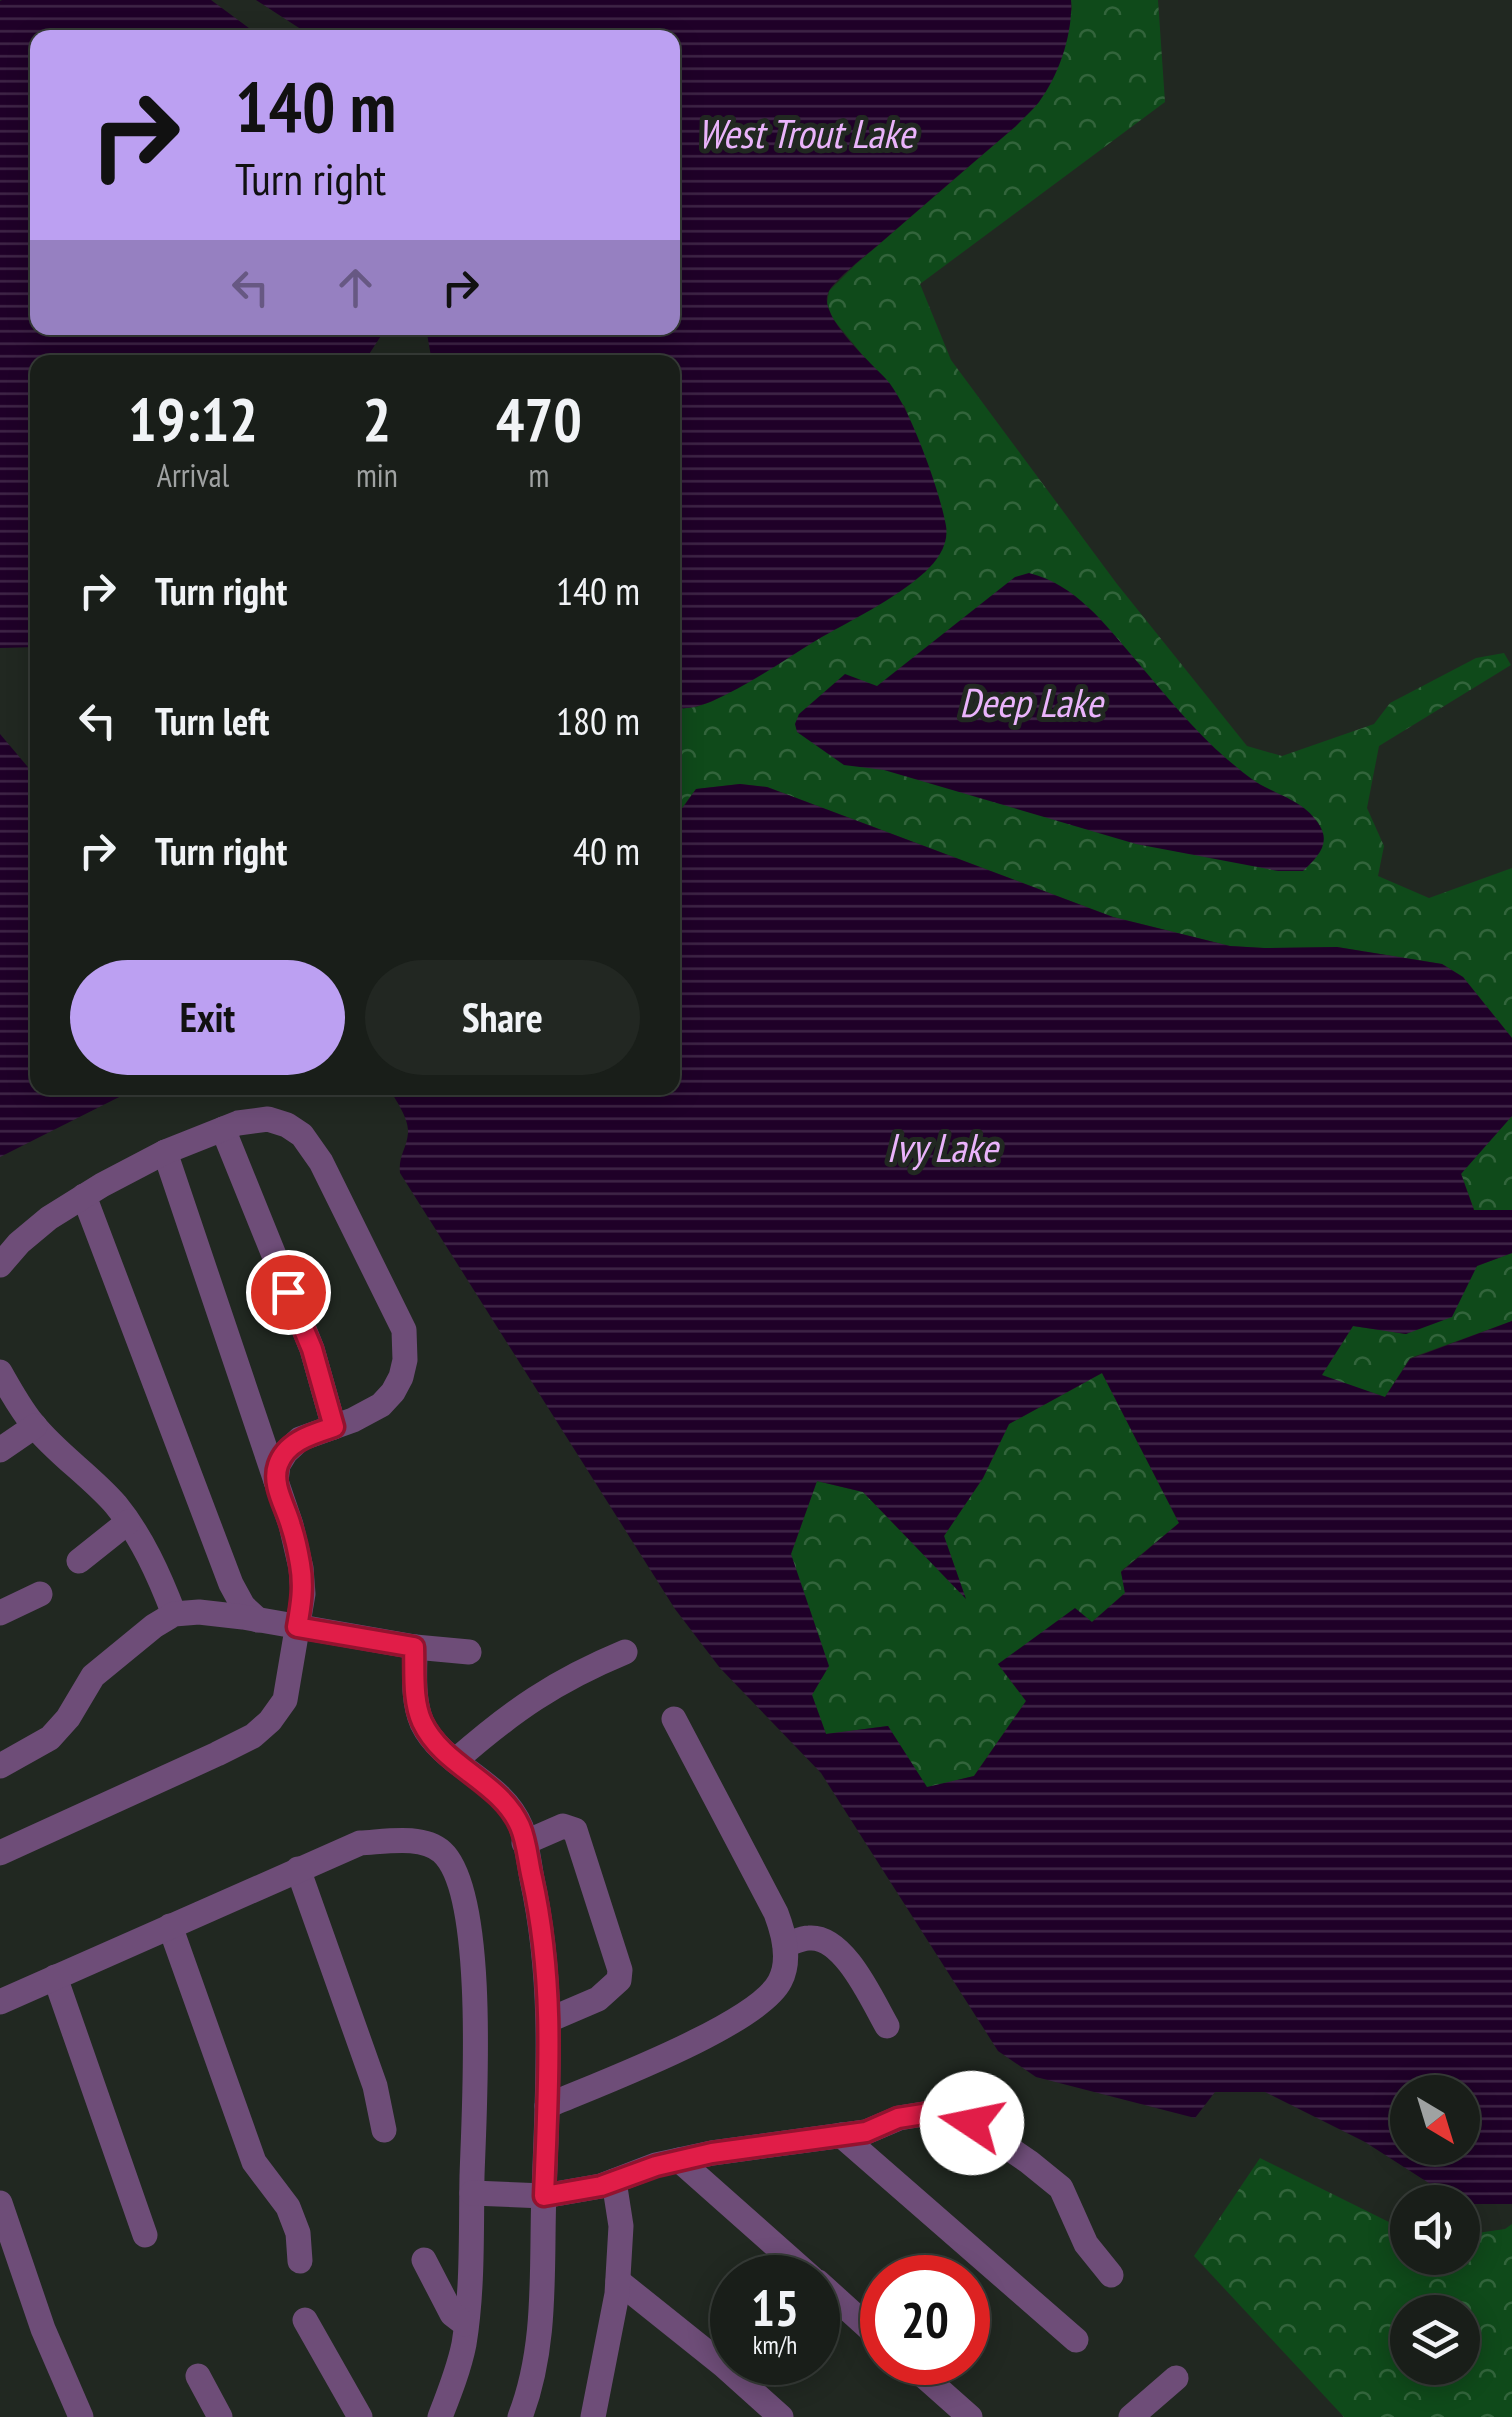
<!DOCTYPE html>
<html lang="en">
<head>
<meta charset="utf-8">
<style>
	body { margin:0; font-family:"PT Sans Narrow",sans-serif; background:#222722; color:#f1f3f6; height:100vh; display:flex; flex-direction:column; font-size:38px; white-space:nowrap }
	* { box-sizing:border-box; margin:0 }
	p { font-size:32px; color:#9fa2a2 }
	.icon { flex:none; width:55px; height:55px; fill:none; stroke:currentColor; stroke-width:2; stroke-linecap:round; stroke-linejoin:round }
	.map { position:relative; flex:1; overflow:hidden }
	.sheet { position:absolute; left:30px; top:355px; width:650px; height:740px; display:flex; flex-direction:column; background:#191e19; border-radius:20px; box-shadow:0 5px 25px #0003,0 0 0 2px #373c38 }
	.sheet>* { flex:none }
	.hud { position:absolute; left:30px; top:30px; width:650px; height:305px; border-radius:20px; box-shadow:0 5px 25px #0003,0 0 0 2px #373c38; background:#bca0f2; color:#111; overflow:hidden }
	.needle { width:65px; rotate:142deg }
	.controls { position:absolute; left:1390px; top:2075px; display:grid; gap:20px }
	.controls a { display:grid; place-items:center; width:90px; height:90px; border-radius:50%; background:#191e19; box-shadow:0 5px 25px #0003,0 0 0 2px #373c38; font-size:50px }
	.speed { position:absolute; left:710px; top:2255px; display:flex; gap:20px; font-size:50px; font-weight:700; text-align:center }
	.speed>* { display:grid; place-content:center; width:130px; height:130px; border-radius:50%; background:#191e19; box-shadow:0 5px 25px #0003,0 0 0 2px #373c38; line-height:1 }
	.speed small { font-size:25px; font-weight:400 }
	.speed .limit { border:15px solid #d22; background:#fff; color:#111 }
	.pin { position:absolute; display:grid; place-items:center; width:85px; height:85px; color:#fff; margin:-42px; border:5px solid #fff; border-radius:50%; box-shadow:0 2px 10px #0007 }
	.me { position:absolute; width:110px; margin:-55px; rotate:281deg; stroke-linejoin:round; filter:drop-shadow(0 0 8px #0008) }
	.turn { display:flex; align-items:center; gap:35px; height:210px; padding:0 40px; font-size:45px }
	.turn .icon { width:130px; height:130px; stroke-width:2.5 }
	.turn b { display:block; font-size:70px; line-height:85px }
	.lanes { display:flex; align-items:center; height:95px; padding:0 40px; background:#0003; justify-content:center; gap:50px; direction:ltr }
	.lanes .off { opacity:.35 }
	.eta { display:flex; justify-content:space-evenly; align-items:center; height:170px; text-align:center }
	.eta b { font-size:60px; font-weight:800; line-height:70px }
	.action { display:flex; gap:20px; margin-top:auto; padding:20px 40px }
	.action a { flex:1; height:115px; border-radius:60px; background:#bca0f2; color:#111; font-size:40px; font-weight:800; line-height:115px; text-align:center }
	.action a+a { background:#222722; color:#f1f3f6 }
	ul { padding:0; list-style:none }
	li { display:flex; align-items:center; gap:30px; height:130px; padding:0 40px }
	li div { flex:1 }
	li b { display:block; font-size:38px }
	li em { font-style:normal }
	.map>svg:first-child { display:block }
	.forest { fill:url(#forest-crowns); fill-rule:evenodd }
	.water { fill:url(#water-rules); fill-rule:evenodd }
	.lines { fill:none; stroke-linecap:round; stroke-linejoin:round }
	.minor { stroke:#6e4d78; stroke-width:25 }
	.route-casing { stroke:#92132f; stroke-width:25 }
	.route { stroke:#e11d48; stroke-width:18 }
	.labels { text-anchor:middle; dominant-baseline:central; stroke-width:10; stroke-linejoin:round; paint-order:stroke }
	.water-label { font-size:40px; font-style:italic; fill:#eab3fb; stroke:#212821 }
</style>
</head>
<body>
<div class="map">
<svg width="1512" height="2417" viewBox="0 0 1512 2417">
	<defs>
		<pattern id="forest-crowns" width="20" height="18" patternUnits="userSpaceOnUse" patternTransform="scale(2.5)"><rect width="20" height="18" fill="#0f4a1a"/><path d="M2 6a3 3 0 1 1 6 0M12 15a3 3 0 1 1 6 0" fill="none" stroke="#32643b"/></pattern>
		<pattern id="water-rules" width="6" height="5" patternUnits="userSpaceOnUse" patternTransform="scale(2.5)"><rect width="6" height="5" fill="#1f0028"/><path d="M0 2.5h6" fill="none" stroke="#3f2547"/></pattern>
	</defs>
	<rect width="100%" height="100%" fill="#212821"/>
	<!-- forest -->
	<g class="forest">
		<polygon points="1071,0 1158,0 1165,102 920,284 951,360 1117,584 1247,746 1282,756 1374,724 1390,703 1476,658 1504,653 1511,665 1379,746 1367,808 1384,846 1378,876 1429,898 1512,868 1512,1038 1463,977 1442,964 1337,947 1264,948 1230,946 1113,917 767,787 740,784 696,789 673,821 673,709 696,707 713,701 755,677 897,592 925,572 938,557 946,528 933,483 905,407 833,319 827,304 829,291 855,265 1016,126 1039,102 1072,9"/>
		<polygon points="1512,1116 1512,1210 1474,1210 1461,1173"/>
		<polygon points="1512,1253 1512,1321 1410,1358 1385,1397 1321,1376 1353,1326 1406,1334 1477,1266"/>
		<polygon points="1102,1373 1179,1523 1121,1571 1125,1593 1092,1622 998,1664 1026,1701 974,1776 927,1788 888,1726 826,1734 812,1695 791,1554 817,1481 863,1492 965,1597 944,1536 983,1478 1009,1424"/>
		<path d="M1260,2158L1407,2231L1408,2258H1462L1463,2235L1505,2229L1512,2224V2417H1344L1194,2256ZM1462,2312V2368H1408V2312Z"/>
	</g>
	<!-- water -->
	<g class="water">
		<polygon points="2,0 211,0 261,37 38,38 38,328 386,328 364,362 38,362 37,647 0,648 0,1"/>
		<path d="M256,0H1071C1073,34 1059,75 1039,102C1032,111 1023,118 1016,126C969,166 923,206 877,246C865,256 834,280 828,293C818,316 871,363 886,379C909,404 940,491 946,526C949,544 938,560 925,572C893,601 851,620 815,641C781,662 746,687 710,702C697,707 685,709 673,709L672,362H432L426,328H672V38L313,37Z"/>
		<path d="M1029,573C1075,584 1105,624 1134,658C1164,693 1193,730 1228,760C1239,769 1251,780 1265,787C1286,798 1307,804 1320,826C1331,845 1316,858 1303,871H1278L1136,844L884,770L844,765L797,732L795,724L799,714L845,674L877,686L1015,577Z"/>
		<polygon points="0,734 27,766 37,782 38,1088 137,1088 0,1157"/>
		<path d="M740,784L767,787L1113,917L1230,946L1264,948L1337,947L1442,964L1463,977L1512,1038V1116L1461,1174L1474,1210H1512V1253L1477,1266L1452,1317L1406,1334L1353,1326L1322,1375L1385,1397L1410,1359L1512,1321V2204H1471L1435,2187L1365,2142L1265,2092H1215L1195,2118L1036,2077L998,2051L821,1773L720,1668L675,1609L400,1173C398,1156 407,1148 408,1133C409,1118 396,1101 389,1088H672L673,821L696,789ZM1102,1373L1179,1523L1121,1572L1125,1593L1092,1622L1075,1608L998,1664L1026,1701L974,1776L927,1787L888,1726L826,1734L812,1695L829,1666L791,1554L817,1481L863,1492L966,1599L944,1536L983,1478L1009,1424ZM1462,2092V2148H1408V2092Z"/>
	</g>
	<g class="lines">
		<!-- minor -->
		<g class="minor">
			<polyline points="223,1129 312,1349 334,1427"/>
			<polyline points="165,1152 276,1481"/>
			<polyline points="84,1196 231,1584 243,1606 258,1620"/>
			<polyline points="0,1265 19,1243 49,1218 102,1185 165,1152 238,1123 268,1119 287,1125 302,1135 321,1162 404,1330 405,1360 401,1377 393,1392 381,1405 353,1420 300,1439 286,1452 278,1465 276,1481 291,1525 301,1568 303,1594 285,1700 270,1721 253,1736 217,1754 0,1853"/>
			<path d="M0,1372C10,1390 20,1408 33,1424C57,1454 91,1476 116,1505C142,1537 159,1575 174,1614"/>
			<polyline points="0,1450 35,1426"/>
			<polyline points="79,1561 128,1522"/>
			<polyline points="0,1613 40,1594"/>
			<path d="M415,1647C415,1671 412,1700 422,1723C443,1767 502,1780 521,1827C527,1843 529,1863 532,1879C555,1984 548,2084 544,2191C541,2266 548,2345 520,2417"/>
			<path d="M455,1761C512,1711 555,1681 625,1652"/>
			<polyline points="0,1766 50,1738 68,1718 93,1676 154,1626 174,1614 199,1612 243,1617 415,1647 469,1652"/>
			<polyline points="524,1843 563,1826 575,1830 620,1970 619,1980 598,1999 549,2020"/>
			<polyline points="298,1869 375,2086 384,2130"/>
			<polyline points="170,1926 254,2162 288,2207 298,2233 300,2261"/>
			<path d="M785,1945C792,1943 801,1938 809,1938C844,1935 872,2000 887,2026"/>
			<polyline points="55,1977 145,2235"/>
			<path d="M0,2002L360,1843C384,1842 422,1834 442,1852C488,1894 474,2112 472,2176C471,2231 473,2289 464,2344C459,2369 449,2394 440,2417"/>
			<path d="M547,2106C596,2085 758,2025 780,1981C791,1960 784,1934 776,1913L674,1719"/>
			<polyline points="841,2135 1076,2340"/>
			<polyline points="679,2160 812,2278"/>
			<polyline points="472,2193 544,2196 601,2186 656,2165 712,2153 866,2132 899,2118 936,2112 972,2123 1029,2162 1061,2188 1086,2244 1111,2275"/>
			<polyline points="0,2203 43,2329 81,2417"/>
			<polyline points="424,2260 452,2314 465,2324"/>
			<polyline points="618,2281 723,2365 781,2417"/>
			<polyline points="818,2282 882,2340"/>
			<polyline points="305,2320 360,2417"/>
			<polyline points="908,2362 970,2417"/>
			<polyline points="198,2376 220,2417"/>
			<polyline points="593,2417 617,2294 621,2226 614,2181"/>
			<polyline points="1131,2417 1176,2378"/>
		</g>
	</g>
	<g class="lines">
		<defs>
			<path id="route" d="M288,1292L312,1349L334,1427C313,1434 286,1441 278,1465C271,1485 286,1507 291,1526C295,1538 298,1552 300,1564C304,1586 301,1605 297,1627L414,1647C415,1671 412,1700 422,1722C443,1767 500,1781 520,1826C527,1842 528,1862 532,1878C556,1986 548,2087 544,2196L601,2186L656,2166L712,2153L866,2132L898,2118L936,2112L972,2123"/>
		</defs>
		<!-- route casing -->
		<use href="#route" class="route-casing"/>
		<!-- route -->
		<use href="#route" class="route"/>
	</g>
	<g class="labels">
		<!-- water labels -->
		<g class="water-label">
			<text x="806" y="133">West Trout Lake</text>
			<text x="1031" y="702">Deep Lake</text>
			<text x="942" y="1147">Ivy Lake</text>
		</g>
	</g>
</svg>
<div class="controls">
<a><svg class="needle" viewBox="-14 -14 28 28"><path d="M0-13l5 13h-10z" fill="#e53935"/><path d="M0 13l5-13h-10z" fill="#9fa2a2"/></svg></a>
<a><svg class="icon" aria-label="sound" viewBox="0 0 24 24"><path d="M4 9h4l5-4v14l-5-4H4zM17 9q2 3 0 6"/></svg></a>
<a><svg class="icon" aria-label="layers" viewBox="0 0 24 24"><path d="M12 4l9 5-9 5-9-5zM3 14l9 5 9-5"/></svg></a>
</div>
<div class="speed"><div>15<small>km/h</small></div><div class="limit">20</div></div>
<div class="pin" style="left:288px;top:1292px;background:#d93025"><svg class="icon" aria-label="arrive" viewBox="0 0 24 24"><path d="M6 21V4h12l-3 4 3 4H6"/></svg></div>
<svg class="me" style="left:972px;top:2123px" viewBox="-20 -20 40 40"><circle r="19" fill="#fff"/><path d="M0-13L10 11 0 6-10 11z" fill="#e11d48"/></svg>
<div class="hud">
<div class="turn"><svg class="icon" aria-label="right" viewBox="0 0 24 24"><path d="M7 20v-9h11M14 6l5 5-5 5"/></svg><div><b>140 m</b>Turn right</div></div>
<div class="lanes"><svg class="icon off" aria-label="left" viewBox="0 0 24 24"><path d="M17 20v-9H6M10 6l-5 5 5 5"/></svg><svg class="icon off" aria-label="ahead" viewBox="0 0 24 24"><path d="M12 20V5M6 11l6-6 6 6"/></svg><svg class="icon" aria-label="right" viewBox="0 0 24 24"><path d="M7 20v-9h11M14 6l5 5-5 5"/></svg></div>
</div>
<section class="sheet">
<div class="eta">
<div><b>19:12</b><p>Arrival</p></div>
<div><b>2</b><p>min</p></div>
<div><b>470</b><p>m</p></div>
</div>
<ul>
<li><svg class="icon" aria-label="right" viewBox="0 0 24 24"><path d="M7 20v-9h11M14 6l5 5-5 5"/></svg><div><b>Turn right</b></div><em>140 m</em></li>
<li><svg class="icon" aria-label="left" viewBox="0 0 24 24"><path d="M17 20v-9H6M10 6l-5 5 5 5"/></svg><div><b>Turn left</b></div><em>180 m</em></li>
<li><svg class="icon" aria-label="right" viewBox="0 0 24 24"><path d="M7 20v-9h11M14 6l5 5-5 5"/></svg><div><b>Turn right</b></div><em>40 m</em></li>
</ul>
<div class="action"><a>Exit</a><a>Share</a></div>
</section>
</div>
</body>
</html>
